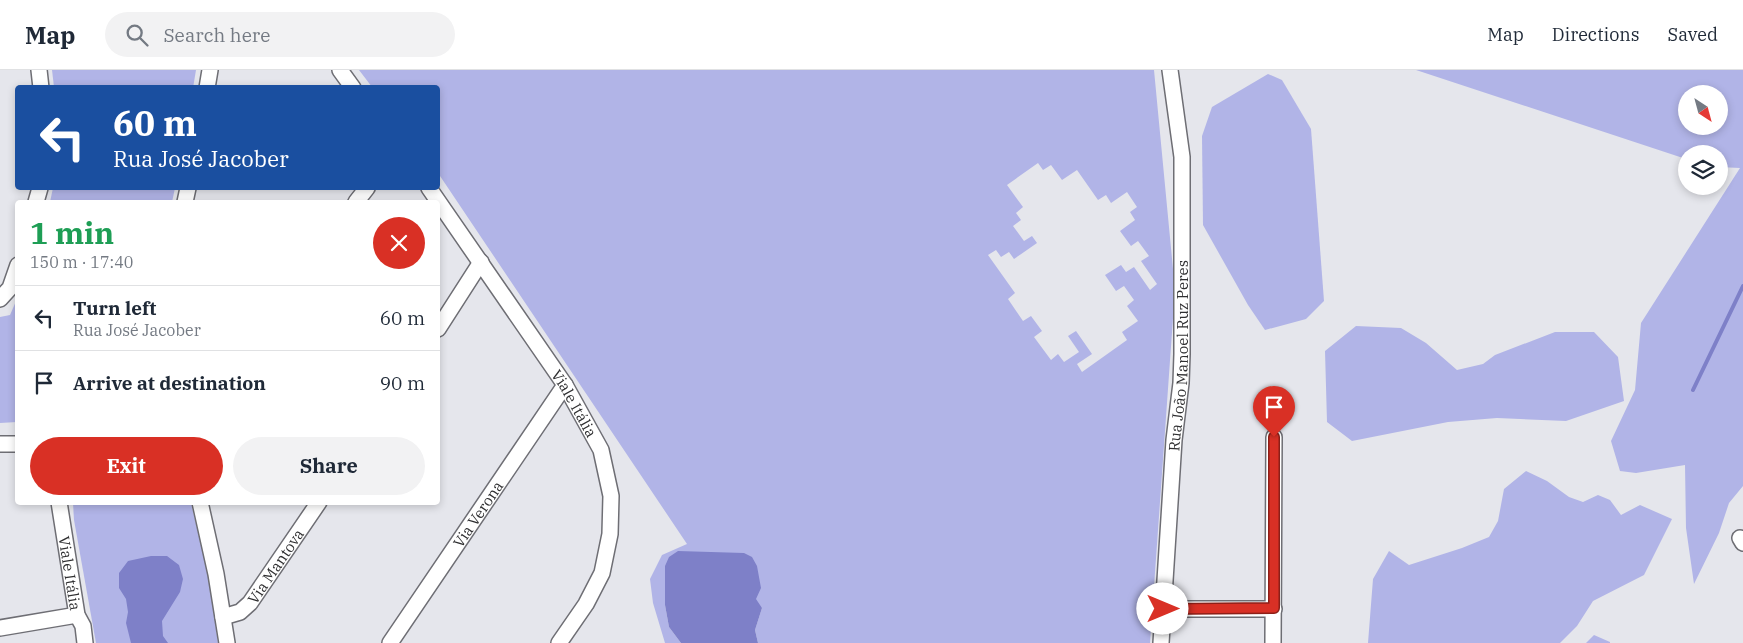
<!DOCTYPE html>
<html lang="en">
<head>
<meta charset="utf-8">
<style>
	body { margin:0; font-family:"IBM Plex Serif",serif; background:#f2f2f3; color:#1f2937; height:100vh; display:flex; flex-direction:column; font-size:19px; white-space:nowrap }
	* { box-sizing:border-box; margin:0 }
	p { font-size:16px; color:#747a83 }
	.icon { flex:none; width:28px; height:28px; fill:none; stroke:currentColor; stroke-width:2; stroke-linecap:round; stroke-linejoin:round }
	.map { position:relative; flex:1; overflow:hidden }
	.details { position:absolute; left:15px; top:130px; width:425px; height:305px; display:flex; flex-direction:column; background:#fff; border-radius:5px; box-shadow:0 2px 8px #0003 }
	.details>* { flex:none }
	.top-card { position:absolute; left:15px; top:15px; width:425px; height:105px; border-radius:5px; box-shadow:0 2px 8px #0003; background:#1a4fa0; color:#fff; overflow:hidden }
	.needle { width:32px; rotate:144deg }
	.tools { position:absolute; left:1678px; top:15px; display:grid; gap:10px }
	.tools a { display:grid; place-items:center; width:50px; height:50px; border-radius:50%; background:#fff; box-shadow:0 2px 8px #0003; font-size:25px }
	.pin { position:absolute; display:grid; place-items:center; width:42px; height:42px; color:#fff; margin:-51px -21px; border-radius:50% 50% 50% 0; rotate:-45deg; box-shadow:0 0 5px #0007 }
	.pin .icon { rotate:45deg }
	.me { position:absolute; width:55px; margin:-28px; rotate:90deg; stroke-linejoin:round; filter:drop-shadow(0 0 4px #0008) }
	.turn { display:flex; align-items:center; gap:18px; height:105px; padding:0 15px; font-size:22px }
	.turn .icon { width:65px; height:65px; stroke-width:2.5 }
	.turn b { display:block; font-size:35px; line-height:42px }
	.round { display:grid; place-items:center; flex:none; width:52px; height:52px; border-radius:26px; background:#f2f2f3 }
	.overview { display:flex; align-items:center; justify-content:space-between; height:85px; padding:0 15px }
	h1 { font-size:30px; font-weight:700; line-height:38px; color:#1e9e55 }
	.action { display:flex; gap:10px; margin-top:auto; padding:10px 15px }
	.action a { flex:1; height:58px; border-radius:30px; background:#d93025; color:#fff; font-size:20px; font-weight:700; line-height:58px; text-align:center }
	.action a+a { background:#f2f2f3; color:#1f2937 }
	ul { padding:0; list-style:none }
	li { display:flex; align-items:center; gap:15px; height:65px; padding:0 15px; border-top:1px solid #e0e1e3 }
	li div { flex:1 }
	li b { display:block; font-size:19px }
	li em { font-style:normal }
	header { display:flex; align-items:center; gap:30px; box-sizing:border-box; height:70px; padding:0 25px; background:#fff; border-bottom:1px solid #e0e1e3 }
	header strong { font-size:24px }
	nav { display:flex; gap:28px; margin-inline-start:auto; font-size:18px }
	.search { width:350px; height:45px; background:#f2f2f3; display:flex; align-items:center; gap:12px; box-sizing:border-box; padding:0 18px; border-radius:28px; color:#747a83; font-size:19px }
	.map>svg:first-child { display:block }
	.green { fill:#b1b4e7; fill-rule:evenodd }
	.water { fill:#7e80c8 }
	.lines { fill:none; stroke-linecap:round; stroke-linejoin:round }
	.stream { stroke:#7e80c8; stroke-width:4 }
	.minor-casing { stroke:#6e6e74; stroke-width:18 }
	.minor { stroke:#fff; stroke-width:15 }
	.route-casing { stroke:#8d1f18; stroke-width:12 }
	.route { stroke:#d93025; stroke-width:9 }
	.labels { text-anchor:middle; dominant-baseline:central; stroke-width:4; stroke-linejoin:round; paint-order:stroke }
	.street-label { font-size:15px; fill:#2f2f31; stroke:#fff }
</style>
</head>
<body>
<header>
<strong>Map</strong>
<div class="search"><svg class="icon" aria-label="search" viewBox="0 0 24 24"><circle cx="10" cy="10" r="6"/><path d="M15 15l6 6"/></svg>Search here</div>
<nav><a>Map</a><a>Directions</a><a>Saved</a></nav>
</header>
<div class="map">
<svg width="1743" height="573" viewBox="0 0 1743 573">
	<rect width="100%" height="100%" fill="#e5e6ec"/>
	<!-- green -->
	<g class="green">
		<polygon points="52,0 196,0 193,18 54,17"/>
		<path d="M359,0H1154L1175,220L1150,573H758L755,560L762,538L665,496V535L669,557L681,573H665L653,533L650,509L662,485L687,474L438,103V18L372,17ZM1038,93L1043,100L1051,95L1062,110L1077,100L1098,130L1106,125L1111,133L1127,122L1137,137L1130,142L1135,150L1120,161L1131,176L1138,171L1149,186L1141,191L1157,214L1150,220L1134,197L1126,202L1121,195L1105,205L1116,221L1124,216L1134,230L1127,236L1138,251L1122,262L1127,270L1082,302L1077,294L1092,284L1076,261L1068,266L1079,282L1064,292L1058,284L1051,290L1034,267L1042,261L1031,246L1023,251L1008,229L1015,223L988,185L996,180L1001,187L1009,182L1014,189L1037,173L1032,166L1024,171L1013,156L1021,150L1016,143L1023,137L1007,115Z"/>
		<path d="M1416,0H1743V416L1729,433L1719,463L1694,514L1686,458L1685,395L1636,403L1620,401L1611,371L1635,320L1641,253L1740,98L1719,97V84H1686V89ZM1686,24H1719V56H1686Z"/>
		<polygon points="1268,4 1282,10 1311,59 1324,231 1306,249 1265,260 1248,235 1203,155 1202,66 1212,37"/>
		<polygon points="53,118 175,118 172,132 50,132"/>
		<polygon points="17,229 17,352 0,353 0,247 10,245"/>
		<polygon points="1356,256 1401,258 1426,273 1457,300 1483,294 1495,285 1555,262 1594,262 1618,287 1624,331 1566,351 1497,348 1448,352 1352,371 1327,352 1325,281"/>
		<polygon points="1526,401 1547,411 1569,427 1583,432 1598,425 1610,430 1621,445 1640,435 1672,449 1644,505 1593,531 1577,556 1560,573 1368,573 1373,509 1389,481 1409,495 1462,478 1489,467 1498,451 1504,419"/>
		<polygon points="73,433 191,433 208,504 218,573 96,573 74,450"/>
		<polygon points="1594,565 1610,572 1610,573 1586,573"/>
	</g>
	<!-- water -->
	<g class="water">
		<polygon points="678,481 744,483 752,487 757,496 761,518 756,529 762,538 755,560 758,573 681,573 669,557 665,535 665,496 669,487"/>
		<polygon points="151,486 167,486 179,495 183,509 180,522 162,551 163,566 168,573 131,573 126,553 128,542 126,529 119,518 119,503 128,491"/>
	</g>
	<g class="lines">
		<!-- stream -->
		<polyline class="stream" points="1693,320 1743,216"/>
		<defs>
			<g id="minor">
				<polyline points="39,0 41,18"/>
				<polyline points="340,0 353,18"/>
				<polyline points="207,18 210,0"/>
				<path id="s1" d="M429,118L565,315L601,380L611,426L610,464L602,503L586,534L559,573"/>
				<polyline points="36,132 40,118"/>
				<polyline points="185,132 188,118"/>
				<polyline points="356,132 367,118"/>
				<polyline points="0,229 10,218 18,195"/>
				<polyline points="438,259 481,192"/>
				<polyline points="0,374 18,374"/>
				<path id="s2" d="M59,432L77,545L83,556L85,573"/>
				<polyline points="200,432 216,504 227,573"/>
				<polyline points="1740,468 1743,473"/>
				<polyline points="1163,539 1274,539"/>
				<path id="s3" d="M223,547L240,542L250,533L319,432"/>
				<polyline points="0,558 77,545"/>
				<path id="s4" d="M390,573L565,315"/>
				<path id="s5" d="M1161,573L1174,370L1181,313L1182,284V87L1170,0"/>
				<polyline points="1273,573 1274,367"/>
			</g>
		</defs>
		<!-- minor casing -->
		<use href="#minor" class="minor-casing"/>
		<!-- minor -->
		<use href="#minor" class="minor"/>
	</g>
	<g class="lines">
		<defs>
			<polyline id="route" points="1163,539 1274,538 1274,367"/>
		</defs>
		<!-- route casing -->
		<use href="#route" class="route-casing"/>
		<!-- route -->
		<use href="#route" class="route"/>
	</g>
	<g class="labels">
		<!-- street labels -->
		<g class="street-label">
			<text stroke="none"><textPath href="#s5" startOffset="288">Rua João Manoel Ruz Peres</textPath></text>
			<text stroke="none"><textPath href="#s1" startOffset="260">Viale Itália</textPath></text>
			<text stroke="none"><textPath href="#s4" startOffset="156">Via Verona</textPath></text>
			<text stroke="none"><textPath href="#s3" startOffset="76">Via Mantova</textPath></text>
			<text stroke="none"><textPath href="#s2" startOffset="72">Viale Itália</textPath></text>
		</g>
	</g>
</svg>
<div class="tools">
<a><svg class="needle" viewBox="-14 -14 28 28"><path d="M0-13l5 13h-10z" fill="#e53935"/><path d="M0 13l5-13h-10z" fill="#747a83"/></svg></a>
<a><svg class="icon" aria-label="layers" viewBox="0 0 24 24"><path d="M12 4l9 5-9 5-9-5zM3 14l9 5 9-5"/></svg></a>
</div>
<div class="pin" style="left:1274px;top:367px;background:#d93025"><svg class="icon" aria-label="arrive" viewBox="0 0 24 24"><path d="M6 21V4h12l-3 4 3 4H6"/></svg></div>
<svg class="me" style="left:1163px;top:539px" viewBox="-20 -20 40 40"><circle r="19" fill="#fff"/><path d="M0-13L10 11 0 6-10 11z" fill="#d93025"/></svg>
<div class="top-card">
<div class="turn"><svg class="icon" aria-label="left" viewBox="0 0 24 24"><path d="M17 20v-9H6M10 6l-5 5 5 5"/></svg><div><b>60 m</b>Rua José Jacober</div></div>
</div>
<section class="details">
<div class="overview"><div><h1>1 min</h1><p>150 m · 17:40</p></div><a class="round" style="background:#d93025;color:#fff"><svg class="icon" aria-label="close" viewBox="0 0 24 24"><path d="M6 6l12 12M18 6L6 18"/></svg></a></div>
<ul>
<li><svg class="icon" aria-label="left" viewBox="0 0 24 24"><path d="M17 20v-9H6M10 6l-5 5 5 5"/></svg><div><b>Turn left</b><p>Rua José Jacober</p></div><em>60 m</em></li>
<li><svg class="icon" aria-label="arrive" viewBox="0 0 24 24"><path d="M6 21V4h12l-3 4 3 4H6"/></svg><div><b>Arrive at destination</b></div><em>90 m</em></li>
</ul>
<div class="action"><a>Exit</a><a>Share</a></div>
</section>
</div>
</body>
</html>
